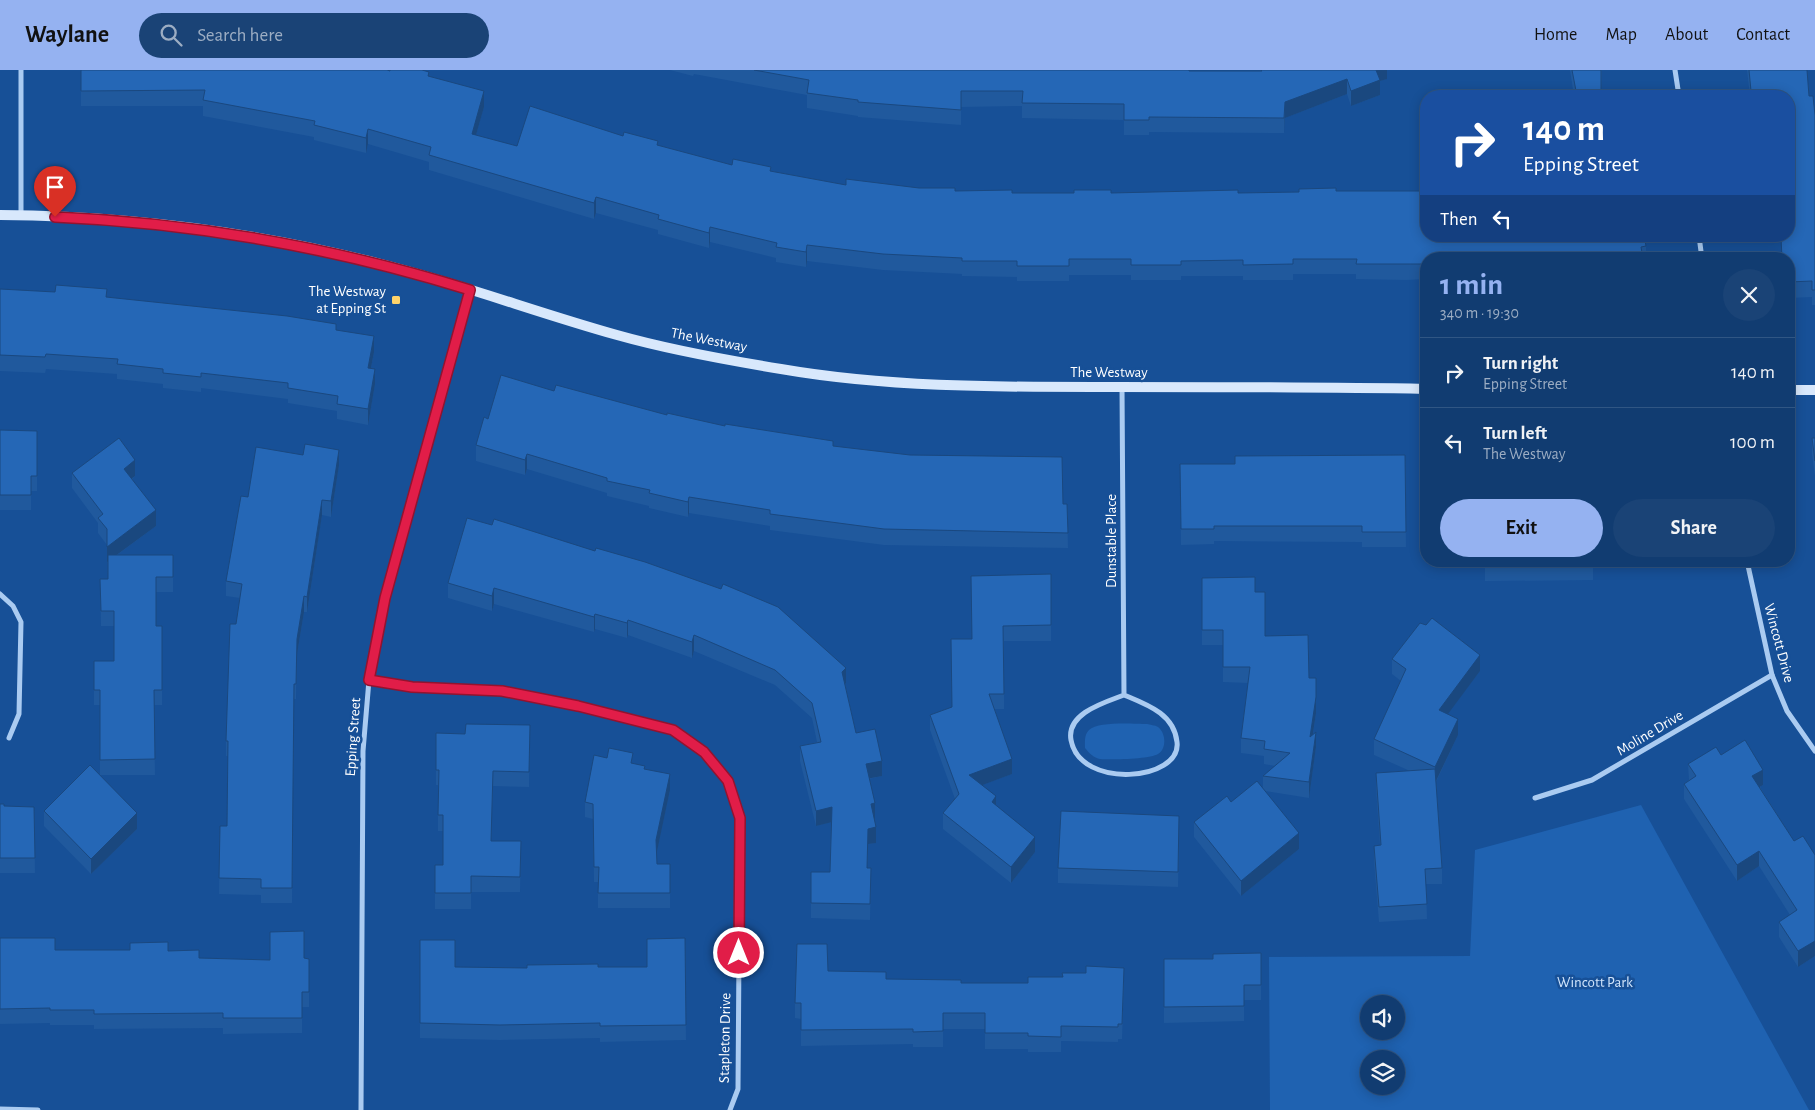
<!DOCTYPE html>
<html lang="en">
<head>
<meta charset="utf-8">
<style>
	body { margin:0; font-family:"Alegreya Sans",sans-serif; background:#1a4376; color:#f1f3f6; height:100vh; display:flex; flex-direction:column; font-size:19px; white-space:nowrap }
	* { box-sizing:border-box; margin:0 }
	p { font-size:16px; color:#9cadc3 }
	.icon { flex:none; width:28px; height:28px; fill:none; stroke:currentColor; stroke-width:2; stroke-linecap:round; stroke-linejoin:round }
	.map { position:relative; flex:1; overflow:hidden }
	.sheet { position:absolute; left:1420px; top:182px; width:375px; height:315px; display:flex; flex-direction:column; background:#113c71; border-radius:20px; box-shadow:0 2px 12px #0003,0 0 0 1px #305684 }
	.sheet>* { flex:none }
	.hud { position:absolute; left:1420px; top:20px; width:375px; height:152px; border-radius:20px; box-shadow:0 2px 12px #0003,0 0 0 1px #305684; background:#1a4fa0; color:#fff; overflow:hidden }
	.controls { position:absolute; left:1360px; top:925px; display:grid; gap:10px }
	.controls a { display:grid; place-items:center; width:45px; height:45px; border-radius:50%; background:#113c71; box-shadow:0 2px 12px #0003,0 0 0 1px #305684; font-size:25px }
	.pin { position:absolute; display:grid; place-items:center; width:42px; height:42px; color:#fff; margin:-51px -21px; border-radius:50% 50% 50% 0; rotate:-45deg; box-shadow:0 0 5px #0007 }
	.pin .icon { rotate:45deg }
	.me { position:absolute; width:55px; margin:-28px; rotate:0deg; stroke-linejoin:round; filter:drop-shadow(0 0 4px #0008) }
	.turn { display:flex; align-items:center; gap:18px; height:105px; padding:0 20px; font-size:22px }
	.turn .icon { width:65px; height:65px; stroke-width:2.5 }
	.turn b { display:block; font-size:35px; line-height:42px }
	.then { display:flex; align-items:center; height:48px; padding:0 20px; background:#0003; gap:10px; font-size:19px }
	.round { display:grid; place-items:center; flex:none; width:52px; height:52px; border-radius:26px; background:#1a4376 }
	.overview { display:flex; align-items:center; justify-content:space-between; height:85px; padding:0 20px }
	h1 { font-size:30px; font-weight:600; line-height:38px; color:#95b2f1 }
	.primary-button { display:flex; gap:10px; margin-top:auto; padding:10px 20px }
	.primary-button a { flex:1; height:58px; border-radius:30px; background:#95b2f1; color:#111; font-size:20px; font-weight:600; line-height:58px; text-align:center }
	.primary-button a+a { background:#1a4376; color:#f1f3f6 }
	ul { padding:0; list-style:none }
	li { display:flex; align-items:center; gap:15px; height:70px; padding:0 20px; border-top:1px solid #305684 }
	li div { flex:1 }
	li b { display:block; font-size:19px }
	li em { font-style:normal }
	header { display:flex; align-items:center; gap:30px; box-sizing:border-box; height:70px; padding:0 25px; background:#95b2f1; color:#111 }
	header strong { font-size:24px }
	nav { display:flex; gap:28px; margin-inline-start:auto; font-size:18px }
	.search { width:350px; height:45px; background:#1a4376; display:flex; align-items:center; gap:12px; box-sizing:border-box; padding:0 18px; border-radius:28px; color:#9cadc3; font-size:19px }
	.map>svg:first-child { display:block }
	.green { fill:#1f62b1; fill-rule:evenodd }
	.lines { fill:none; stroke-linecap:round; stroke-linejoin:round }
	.street { stroke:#aacbf1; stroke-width:5 }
	.secondary { stroke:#d8e8fc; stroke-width:10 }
	.wall { fill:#20599d }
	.shaded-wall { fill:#1a487f }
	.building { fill:#2567b6; stroke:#1a487f }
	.route-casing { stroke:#92132f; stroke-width:12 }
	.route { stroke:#e11d48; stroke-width:9 }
	.poi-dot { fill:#ffd36a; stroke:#175097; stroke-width:2 }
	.labels { text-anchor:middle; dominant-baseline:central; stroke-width:5; stroke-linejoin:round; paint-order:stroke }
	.poi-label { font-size:15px; fill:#fff; stroke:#175097; text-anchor:end }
	.street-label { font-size:15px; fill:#fff; stroke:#175097 }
	.park-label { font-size:15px; fill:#d1e5fc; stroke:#175097 }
</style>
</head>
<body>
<header>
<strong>Waylane</strong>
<div class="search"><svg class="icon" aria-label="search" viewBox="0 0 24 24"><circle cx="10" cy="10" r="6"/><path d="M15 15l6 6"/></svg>Search here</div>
<nav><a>Home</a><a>Map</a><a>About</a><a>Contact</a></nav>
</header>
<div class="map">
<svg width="1815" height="1040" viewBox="0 0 1815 1040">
	<rect width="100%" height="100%" fill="#175097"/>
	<!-- green -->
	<g class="green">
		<path d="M1147,654C1150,655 1155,655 1158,657C1166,663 1167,679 1158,684C1150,689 1111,690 1100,689C1094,688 1089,683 1085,678C1085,672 1084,665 1089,660C1098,651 1134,654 1147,654Z"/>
		<path d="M1641,735L1809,1040H1270L1269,887L1470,886L1475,780ZM1369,934H1396V961H1369ZM1369,989H1396V1016H1369Z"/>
	</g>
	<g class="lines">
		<!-- street -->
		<g class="street">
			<polyline points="1675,0 1679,26"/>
			<polyline points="21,145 21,0"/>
			<polyline points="1699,166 1702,189"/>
			<path d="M1122,317L1124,625C1106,632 1066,643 1071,670C1080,720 1182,711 1177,672C1174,644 1148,635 1124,625"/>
			<polyline points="1747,491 1772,605 1787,641 1815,681"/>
			<polyline points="0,524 13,536 21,552 19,644 9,668"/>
			<polyline points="369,610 412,617 502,621 578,636 673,660 704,682 728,711 740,748 738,1019 730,1040"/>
			<polyline points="1535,728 1592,710 1772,605"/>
			<polyline points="0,1039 38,1040"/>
			<polyline points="361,1040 363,681 369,610 385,528 470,220"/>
		</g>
		<!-- secondary -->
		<g class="secondary">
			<path d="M0,145C127,146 257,162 381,194C461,214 538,243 617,265C670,280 726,290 781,299C891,318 1002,317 1114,317C1218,317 1322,317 1426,319"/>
			<polyline points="1789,320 1815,320"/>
		</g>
	</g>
	<!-- wall -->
	<g class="wall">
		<polygon points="81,0 429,6 484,37 476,65 517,76 623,66 732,95 771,101 846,115 919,118 955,121 1012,123 1238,123 1336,121 1646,176 1646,189 1426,189 1426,209 1406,210 1356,209 1356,204 1293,204 1293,210 1243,210 1243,206 1181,206 1181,210 1131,210 1131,205 1069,205 1069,211 1017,211 1017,207 962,206 962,204 883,200 807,191 806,197 776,192 776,188 710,172 709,178 658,164 658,160 596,143 594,149 429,100 429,92 368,74 366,83 314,70 314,67 203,46 203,36 81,36"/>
		<polygon points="670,0 1189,0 1189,1 1261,1 1261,0 1387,0 1387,9 1380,11 1380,25 1351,36 1347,24 1285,48 1284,63 1149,62 1149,65 1124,65 1124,50 1022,48 1022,36 961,37 961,55 858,47 858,46 807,38 807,25 694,4 693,6"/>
		<polygon points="1570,0 1602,0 1601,26 1574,26"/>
		<polygon points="1747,0 1807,0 1809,26 1815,45 1815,235 1812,235 1812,227 1789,228 1789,189 1782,189 1781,166 1772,167 1772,166 1789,166 1789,26 1750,26"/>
		<polygon points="0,219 107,227 336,260 374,282 371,298 375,314 368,355 337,349 337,341 288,333 288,329 201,318 201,322 163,318 163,314 117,309 117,304 46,299 45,303 0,301"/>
		<polygon points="554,321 667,345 833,376 1063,434 1067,434 1068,478 884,475 770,460 770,456 689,443 688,447 649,438 649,436 607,426 607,423 527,399 525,405 476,391 476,375 488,349"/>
		<polygon points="0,360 37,361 37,421 31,421 31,440 0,440"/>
		<polygon points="1812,368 1815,368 1815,406 1812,384"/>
		<polygon points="303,385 339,395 331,447 322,445 307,542 304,542 297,584 296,629 294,629 292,833 261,833 261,825 219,824 220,756 227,756 228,686 226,686 226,671 236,554 240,528 226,526 226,511 248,427"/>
		<polygon points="1405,385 1406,477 1362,477 1362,472 1214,471 1214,474 1181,475 1180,394 1235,394"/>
		<polygon points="72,403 135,406 132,409 156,456 117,485 173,485 173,522 156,522 156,556 162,556 162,635 154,635 155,705 100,705 100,635 94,635 94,591 114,591 114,556 101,556 100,509 108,509 107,475 98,463 98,453 72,418"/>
		<polygon points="467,448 846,613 845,614 856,663 882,706 869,709 875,749 874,749 876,773 868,774 867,798 871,798 870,850 811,848 811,802 830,802 831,752 816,756 800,691 800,676 817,672 812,648 775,615 694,581 692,588 628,565 627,568 595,559 594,562 494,534 492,541 448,528 448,513"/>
		<polygon points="1485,491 1593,491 1593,510 1485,511"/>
		<polygon points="1051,504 1051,571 1004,571 1004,639 994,639 1012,704 982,715 996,735 1035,782 1011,813 943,759 943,743 955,729 930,660 930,645 952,637 972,569"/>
		<polygon points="1202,508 1255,522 1265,566 1309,608 1316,643 1313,665 1316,677 1309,728 1265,721 1299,779 1241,826 1194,767 1194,752 1231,732 1263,718 1263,706 1275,696 1264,694 1264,686 1241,683 1241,668 1248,613 1223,612 1223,575 1202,575"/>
		<polygon points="1392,589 1480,601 1447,644 1458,665 1436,712 1442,798 1442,814 1426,814 1427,849 1379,852 1374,791 1374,776 1380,775 1376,718 1376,703 1410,701 1374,685 1374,669 1401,611 1392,604"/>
		<polygon points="530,655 529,717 493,716 491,771 521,771 520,822 471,822 471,839 435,839 435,795 443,795 443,761 438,761 438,715 436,715 436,663 465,664"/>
		<polygon points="1721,685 1763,715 1760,717 1794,771 1815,785 1815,886 1798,897 1779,867 1779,852 1790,845 1759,796 1737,811 1684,729 1684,714 1689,710 1688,694"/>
		<polygon points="633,693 645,699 670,720 656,785 657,794 670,794 670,838 598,838 598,812 594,812 593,749 585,747 585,732"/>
		<polygon points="0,734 4,736 34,737 35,803 0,803"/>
		<polygon points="44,741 137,759 91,804 44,756"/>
		<polygon points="1179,762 1178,817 1058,813 1058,798"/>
		<polygon points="0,868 55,880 168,881 199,888 270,890 309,889 309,937 302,937 302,963 223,964 223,958 94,959 94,955 50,955 50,953 0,954"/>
		<polygon points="685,868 686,970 600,972 600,968 500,970 420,968 420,870 455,897 527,898 647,897"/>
		<polygon points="1261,883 1261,930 1244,930 1244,951 1164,953 1164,889 1213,889"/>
		<polygon points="828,901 886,909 961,913 1124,913 1122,969 1118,969 1118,972 1061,971 1061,982 1028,982 1028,979 985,979 985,959 943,959 943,977 913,977 913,974 801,976 801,949 795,948 795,933"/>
	</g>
	<!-- shaded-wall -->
	<g class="shaded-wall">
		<polygon points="1375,0 1387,0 1387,9 1380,11 1380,25 1351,36 1351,21"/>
		<polygon points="1347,9 1347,24 1285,48 1284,63 1285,32"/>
		<polygon points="484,21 484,37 472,79 472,64"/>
		<polygon points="368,59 368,74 366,83 366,68"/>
		<polygon points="596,127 596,143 594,149 594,133"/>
		<polygon points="710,157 710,172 709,178 709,163"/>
		<polygon points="807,175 807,191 806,197 806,182"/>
		<polygon points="374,266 374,282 368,313 368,298"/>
		<polygon points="375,299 375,314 368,355 368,339"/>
		<polygon points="339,380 339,395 331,447 331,431"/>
		<polygon points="527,384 527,399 525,405 525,390"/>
		<polygon points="135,390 135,406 124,414 124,399"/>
		<polygon points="689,427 689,443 688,447 688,432"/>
		<polygon points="322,430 322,445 307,542 307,527"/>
		<polygon points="156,440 156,456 107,492 107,477"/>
		<polygon points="494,518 494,534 492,541 492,526"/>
		<polygon points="304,526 304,542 297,584 296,629 297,569"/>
		<polygon points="595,544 595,559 594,562 594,547"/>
		<polygon points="628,550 628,565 627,568 627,553"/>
		<polygon points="694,565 694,581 692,588 692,572"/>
		<polygon points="1480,585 1480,601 1439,656 1439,640"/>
		<polygon points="846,598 846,613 842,617 842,602"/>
		<polygon points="1316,627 1316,643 1310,683 1310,667"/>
		<polygon points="1458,649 1458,665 1435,713 1435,697"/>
		<polygon points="1316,662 1316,677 1309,728 1309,712"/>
		<polygon points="1012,689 1012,704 969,720 969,705"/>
		<polygon points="882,691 882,706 866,709 866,694"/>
		<polygon points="1763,700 1763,715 1752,721 1752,706"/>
		<polygon points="670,704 670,720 656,786 656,770"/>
		<polygon points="996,726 996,742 992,732"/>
		<polygon points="875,733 875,749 871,750 871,734"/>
		<polygon points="832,737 832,752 816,756 816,741"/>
		<polygon points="137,743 137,759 91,804 91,789"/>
		<polygon points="876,757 876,773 868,774 868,759"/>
		<polygon points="1299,763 1299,779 1241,826 1241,811"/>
		<polygon points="1035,767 1035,782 1011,813 1011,797"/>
		<polygon points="1759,781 1759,796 1737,811 1737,795"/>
		<polygon points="1815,871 1815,886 1798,897 1798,881"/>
	</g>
	<!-- building -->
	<g class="building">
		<polygon points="81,0 387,0 390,1 390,0 422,0 429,2 428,6 484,21 472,64 517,76 530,36 623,66 624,62 658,71 657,75 732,95 733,89 771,97 770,101 846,115 846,109 919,118 955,118 955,121 1012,120 1012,123 1074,123 1074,120 1111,120 1111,123 1238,120 1238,123 1299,122 1299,119 1336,118 1336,121 1426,121 1426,166 1644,166 1646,176 1641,177 1642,183 1605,189 1548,189 1547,182 1466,187 1466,189 1426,189 1426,194 1356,194 1357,189 1293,189 1293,194 1243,195 1243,190 1181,191 1181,195 1131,195 1131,189 1069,189 1069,196 1017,196 1017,191 962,191 962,188 883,184 807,175 806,182 776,177 777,173 710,157 709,163 658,149 659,145 596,127 594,133 429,85 431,77 368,59 366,68 314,55 315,51 203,30 205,20 81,21"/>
		<polygon points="754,0 1189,0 1189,1 1262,1 1261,0 1376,0 1380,10 1351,21 1347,9 1285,32 1284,48 1149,47 1149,50 1124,50 1124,34 1022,33 1023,21 961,21 961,40 858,32 858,30 807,23 809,10"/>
		<polygon points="1572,0 1601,0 1601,26 1577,26"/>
		<polygon points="1749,0 1807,0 1809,26 1813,26 1815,45 1815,220 1812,220 1812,211 1789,212 1789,189 1782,189 1781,166 1789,166 1789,26 1754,26 1753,20 1751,21"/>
		<rect x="1519" y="21" width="26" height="5"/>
		<polygon points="56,215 107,219 106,227 287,246 336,254 336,260 374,266 368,298 375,299 368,339 337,334 338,326 288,318 288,313 201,303 201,307 163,303 163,299 117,294 118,289 46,284 45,287 0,285 0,219 55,222"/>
		<polygon points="501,305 554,321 556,315 667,345 667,343 725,356 725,354 833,371 833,376 910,385 1062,387 1063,434 1067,434 1068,463 884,459 770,444 770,440 689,427 688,432 649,423 650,420 607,411 607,408 527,384 525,390 476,375 484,347 488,349"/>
		<polygon points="0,360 37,361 37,406 31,406 31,425 0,425"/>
		<polygon points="119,368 135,390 124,399 156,440 107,477 107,459 98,448 103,444 72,403"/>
		<polygon points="1812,368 1815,368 1815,391"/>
		<polygon points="305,374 339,380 331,431 322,430 307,527 304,526 297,569 296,614 294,614 292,818 261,818 261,809 219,808 220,756 227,756 228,671 226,671 230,554 236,554 242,514 226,511 241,426 248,427 256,377 303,385"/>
		<polygon points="1405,385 1406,462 1362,462 1362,456 1214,456 1214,459 1181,459 1180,394 1235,394 1235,386"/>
		<polygon points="467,448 492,455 494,449 595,481 596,478 645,492 721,519 723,514 778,537 846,598 842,602 856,663 875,659 882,691 866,694 875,733 871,734 876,757 868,759 867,798 871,798 870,834 811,833 811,802 830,802 832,737 816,741 800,676 821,672 812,633 775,600 694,565 692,572 628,550 627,553 595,544 594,547 494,518 492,526 448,513"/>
		<polygon points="108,485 173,485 173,507 156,507 156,556 162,556 162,620 154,620 155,689 100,690 100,620 94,620 94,591 114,591 114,541 101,541 100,509 108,509"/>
		<polygon points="1485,491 1593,491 1593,495 1485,496"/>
		<polygon points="1051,504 1051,555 1003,556 1004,624 989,624 1012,689 969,705 996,726 992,732 1035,767 1011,797 943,743 959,724 930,645 952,637 951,569 972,569 971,506"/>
		<polygon points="1255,507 1255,522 1265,522 1265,566 1308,565 1309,608 1316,608 1316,627 1310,667 1316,662 1309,712 1263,706 1290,683 1264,679 1265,671 1241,668 1250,597 1223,597 1223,560 1202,560 1202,508"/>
		<polygon points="1432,548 1480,585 1439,640 1458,649 1435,697 1374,669 1406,599 1392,589 1420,553 1426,555"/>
		<polygon points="466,654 530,655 529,702 493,701 491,771 521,771 520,807 471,806 471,823 435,823 435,795 443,795 443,745 438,745 439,700 436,700 436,663 465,664"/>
		<polygon points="1745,670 1763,700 1752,706 1794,771 1803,766 1815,785 1815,871 1798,881 1779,852 1797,840 1759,781 1737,795 1684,714 1696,706 1688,694 1716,677 1721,685"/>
		<polygon points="609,678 633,683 631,693 645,696 644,699 670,704 656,770 657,794 670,794 670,823 598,823 599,797 594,797 593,734 585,732 594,685 607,688"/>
		<polygon points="90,695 137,743 91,789 44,741"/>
		<polygon points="1435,699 1442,798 1425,799 1427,834 1379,837 1374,776 1381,775 1376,703"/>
		<polygon points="1257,711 1299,763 1241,811 1194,752 1227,726 1231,732"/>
		<polygon points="0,734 4,734 4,736 34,737 35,788 0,788"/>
		<polygon points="1061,741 1179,746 1178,802 1058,798"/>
		<polygon points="304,861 304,888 309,889 309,922 302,922 302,948 223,948 223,943 94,944 94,940 50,940 50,938 0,939 0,868 55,868 55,880 130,880 130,873 168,872 168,881 199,880 199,888 270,890 270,862"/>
		<polygon points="685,868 686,955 600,956 600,953 500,955 420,953 420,870 455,870 455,897 527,898 527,895 598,894 598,897 647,897 647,869"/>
		<polygon points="797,874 827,874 828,901 886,902 886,909 961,910 961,913 1028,913 1028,907 1063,907 1062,903 1086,903 1086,896 1124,898 1122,954 1118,954 1118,957 1061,956 1061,967 1028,966 1028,963 985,963 985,943 943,943 943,961 913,962 913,959 801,960 801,933 795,933"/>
		<polygon points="1261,883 1261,915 1244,915 1244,936 1164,937 1164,889 1213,889 1213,884"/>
	</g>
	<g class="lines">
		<defs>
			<path id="route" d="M55,147C197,153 335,178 470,220L385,528L369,610L412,617L502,621L578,636L673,660L704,682L728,711L740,748L739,883"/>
		</defs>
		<!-- route casing -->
		<use href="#route" class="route-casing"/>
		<!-- route -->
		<use href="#route" class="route"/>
	</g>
	<!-- markers -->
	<rect class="poi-dot" x="391" y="225" width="10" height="10" rx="2.5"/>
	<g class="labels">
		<!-- poi labels -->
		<g class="poi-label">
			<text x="386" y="221">The Westway<tspan x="386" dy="17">at Epping St</tspan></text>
		</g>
		<!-- street labels -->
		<g class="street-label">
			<text transform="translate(709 270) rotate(11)">The Westway</text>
			<text x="1109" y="302">The Westway</text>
			<text transform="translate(1111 471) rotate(-90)">Dunstable Place</text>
			<text transform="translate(1779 573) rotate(75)">Wincott Drive</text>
			<text transform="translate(1650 663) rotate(-31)">Moline Drive</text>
			<text transform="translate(353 667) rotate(-86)">Epping Street</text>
			<text transform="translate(725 968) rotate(-89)">Stapleton Drive</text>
		</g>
		<!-- park labels -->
		<g class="park-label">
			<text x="1595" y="912">Wincott Park</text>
		</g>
	</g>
</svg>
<div class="controls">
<a><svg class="icon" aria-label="sound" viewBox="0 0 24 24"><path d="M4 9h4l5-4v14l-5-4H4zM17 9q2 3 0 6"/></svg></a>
<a><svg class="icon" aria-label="layers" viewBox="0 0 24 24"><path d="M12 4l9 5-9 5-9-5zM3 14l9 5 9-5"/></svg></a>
</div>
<div class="pin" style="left:55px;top:147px;background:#d93025"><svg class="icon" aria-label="arrive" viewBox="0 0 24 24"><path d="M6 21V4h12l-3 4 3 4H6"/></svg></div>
<svg class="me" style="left:739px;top:883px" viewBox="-20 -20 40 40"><circle r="17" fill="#e11d48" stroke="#fff" stroke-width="3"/><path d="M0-11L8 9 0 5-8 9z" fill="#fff"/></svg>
<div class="hud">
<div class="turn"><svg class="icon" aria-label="right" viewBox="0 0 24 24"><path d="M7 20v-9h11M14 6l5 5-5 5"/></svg><div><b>140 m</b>Epping Street</div></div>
<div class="then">Then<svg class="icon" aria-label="left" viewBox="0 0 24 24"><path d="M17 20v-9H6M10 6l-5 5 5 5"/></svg></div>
</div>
<section class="sheet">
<div class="overview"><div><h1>1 min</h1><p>340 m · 19:30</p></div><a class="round"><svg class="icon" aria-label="close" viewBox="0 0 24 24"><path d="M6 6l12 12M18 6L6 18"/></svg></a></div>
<ul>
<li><svg class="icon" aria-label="right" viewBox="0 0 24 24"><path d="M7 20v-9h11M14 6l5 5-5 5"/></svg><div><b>Turn right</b><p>Epping Street</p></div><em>140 m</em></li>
<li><svg class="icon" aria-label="left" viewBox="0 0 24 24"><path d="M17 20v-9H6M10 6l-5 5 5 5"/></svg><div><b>Turn left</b><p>The Westway</p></div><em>100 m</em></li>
</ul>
<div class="primary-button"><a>Exit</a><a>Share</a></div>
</section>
</div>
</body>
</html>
